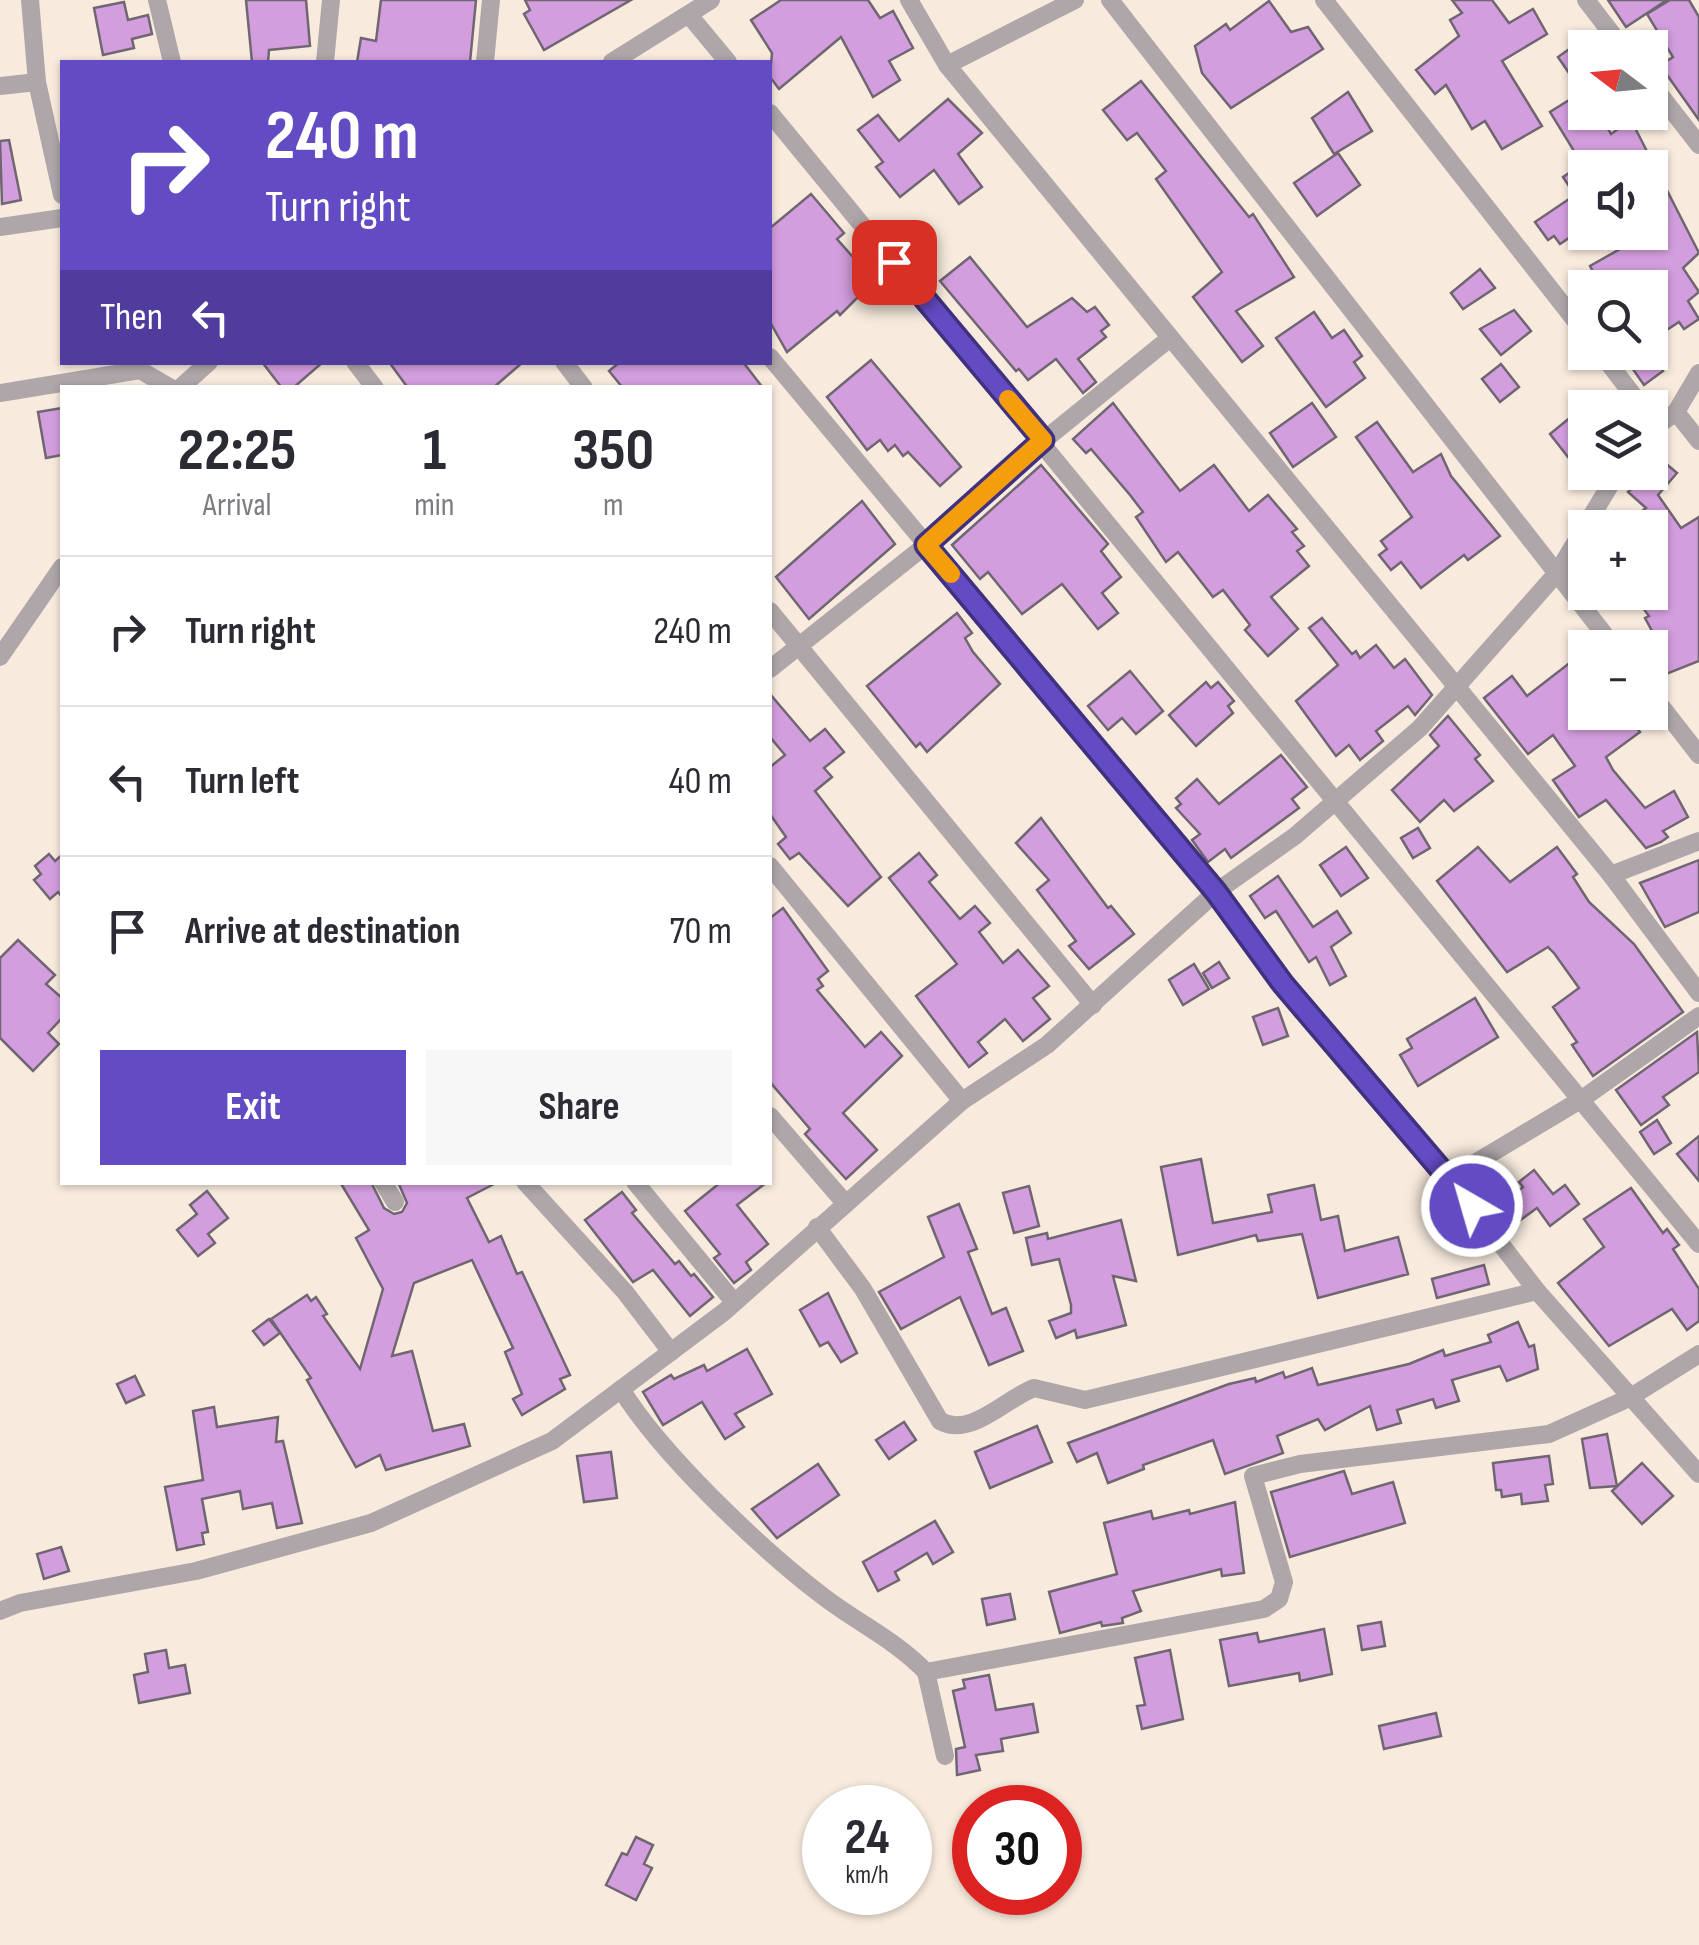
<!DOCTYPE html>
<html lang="en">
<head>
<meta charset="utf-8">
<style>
	body { margin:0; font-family:"Sofia Sans Condensed",sans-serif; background:#f7f7f7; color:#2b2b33; height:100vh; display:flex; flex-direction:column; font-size:38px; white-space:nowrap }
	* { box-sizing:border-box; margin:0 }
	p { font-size:32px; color:#7c7c81 }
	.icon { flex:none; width:55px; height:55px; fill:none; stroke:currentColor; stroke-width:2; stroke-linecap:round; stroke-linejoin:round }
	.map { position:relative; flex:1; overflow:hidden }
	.details { position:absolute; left:60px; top:385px; width:712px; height:800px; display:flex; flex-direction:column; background:#fff; border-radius:0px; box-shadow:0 2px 8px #0004 }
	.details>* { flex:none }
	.guide { position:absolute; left:60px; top:60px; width:712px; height:305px; border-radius:0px; box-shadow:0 2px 8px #0004; background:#634bc4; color:#fff; overflow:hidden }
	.needle { width:65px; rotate:286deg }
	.controls { position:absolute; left:1568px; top:30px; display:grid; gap:20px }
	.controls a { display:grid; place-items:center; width:100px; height:100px; border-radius:0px; background:#fff; box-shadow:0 2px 8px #0004; font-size:50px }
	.speed { position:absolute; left:802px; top:1785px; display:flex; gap:20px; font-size:50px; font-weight:700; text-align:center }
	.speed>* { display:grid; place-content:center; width:130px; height:130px; border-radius:50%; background:#fff; box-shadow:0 2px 8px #0004; line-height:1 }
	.speed small { font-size:25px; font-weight:400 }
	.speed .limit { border:15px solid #d22; background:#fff; color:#111 }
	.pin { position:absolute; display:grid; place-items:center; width:85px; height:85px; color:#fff; margin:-42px; border-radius:20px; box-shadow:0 5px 15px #0006 }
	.me { position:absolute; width:110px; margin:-55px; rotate:322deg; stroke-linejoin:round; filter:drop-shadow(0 0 8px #0008) }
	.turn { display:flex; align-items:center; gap:35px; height:210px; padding:0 40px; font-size:45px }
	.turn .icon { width:130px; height:130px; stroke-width:2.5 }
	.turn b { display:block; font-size:70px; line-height:85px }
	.then { display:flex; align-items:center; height:95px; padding:0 40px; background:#0003; gap:20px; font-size:38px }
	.eta { display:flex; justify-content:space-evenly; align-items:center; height:170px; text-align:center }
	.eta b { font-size:60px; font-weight:700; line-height:70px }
	.cta { display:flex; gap:20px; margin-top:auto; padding:20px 40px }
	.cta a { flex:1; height:115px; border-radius:0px; background:#634bc4; color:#fff; font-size:40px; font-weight:700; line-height:115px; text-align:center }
	.cta a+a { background:#f7f7f7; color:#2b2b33 }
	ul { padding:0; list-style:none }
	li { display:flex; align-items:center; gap:30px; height:150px; padding:0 40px; border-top:2px solid #e1e1e2 }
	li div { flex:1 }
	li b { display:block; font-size:38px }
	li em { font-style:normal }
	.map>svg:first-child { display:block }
	.building { fill:#d39ede; stroke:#706672; stroke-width:2.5 }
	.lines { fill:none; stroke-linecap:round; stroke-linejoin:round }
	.minor { stroke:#aea6a8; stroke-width:18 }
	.route-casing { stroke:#40317f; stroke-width:25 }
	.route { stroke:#634bc4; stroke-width:18 }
	.slow { stroke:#f59e0b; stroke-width:18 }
</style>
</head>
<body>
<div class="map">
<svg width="1699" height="1945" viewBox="0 0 1699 1945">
	<rect width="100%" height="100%" fill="#f8ebde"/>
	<!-- building -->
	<g class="building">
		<polygon points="246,0 306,0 310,46 269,50 268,62 252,62"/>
		<polygon points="381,0 476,0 470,62 357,62 361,38 376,41"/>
		<polygon points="525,0 631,0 544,50 524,14 530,10"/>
		<polygon points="781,0 868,0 880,18 893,11 913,48 889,61 900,80 873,97 841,37 779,89 770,77 772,53 751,20"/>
		<polygon points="1452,0 1492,0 1509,23 1533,9 1547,34 1502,61 1542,126 1502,149 1485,121 1472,129 1446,85 1435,94 1416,70 1459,36 1450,20 1462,13"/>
		<polygon points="1608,0 1667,0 1626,27"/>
		<polygon points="1670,0 1689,0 1699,17 1699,120 1660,65 1673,57 1647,14"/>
		<polygon points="1269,1 1291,32 1308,27 1323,49 1231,108 1202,73 1195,46 1226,24 1230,30"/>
		<polygon points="124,2 128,20 148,15 152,34 132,39 134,48 103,55 94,8"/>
		<polygon points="1585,38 1585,112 1598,112 1611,134 1631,120 1699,253 1683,268 1699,292 1688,301 1699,319 1684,329 1679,322 1650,341 1650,316 1665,306 1642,273 1617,288 1576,288 1595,275 1590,266 1650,232 1650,168 1585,168 1585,227 1560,244 1554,236 1548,240 1535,222 1575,195 1563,177 1582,164 1550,112 1582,92 1558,57"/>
		<polygon points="1141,81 1249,217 1253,214 1294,277 1236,311 1263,346 1242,362 1193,297 1222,272 1156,179 1166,171 1137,133 1127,140 1103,110"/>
		<polygon points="1348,92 1372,131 1334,154 1312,118"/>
		<polygon points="948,99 982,133 958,154 982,187 959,204 934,170 900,197 876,167 883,162 858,130 878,115 899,141"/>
		<polygon points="9,140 21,200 2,204 0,141"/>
		<polygon points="1338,153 1360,185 1317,216 1294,183"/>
		<polygon points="811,194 844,233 837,239 874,281 840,315 837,311 787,352 770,322 770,228"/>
		<polygon points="970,257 1027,327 1072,298 1087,312 1095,307 1109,325 1101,331 1106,337 1078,359 1096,382 1083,393 1056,359 1028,380 1019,369 1016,371 940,281"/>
		<polygon points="1480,269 1495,288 1463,309 1451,293"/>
		<polygon points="1514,310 1531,331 1501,355 1480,329"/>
		<polygon points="1314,312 1332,338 1344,330 1362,356 1354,362 1365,378 1326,407 1276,338"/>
		<polygon points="1621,352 1650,352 1663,371 1644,385"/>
		<polygon points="871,360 961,467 940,486 908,452 903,456 895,445 888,451 880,440 867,450 827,397"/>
		<polygon points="262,362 323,362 293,388 282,388"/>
		<polygon points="389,362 523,362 493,388 408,388"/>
		<polygon points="620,362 743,362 763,388 623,388 609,371"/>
		<polygon points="1501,364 1519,387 1500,402 1482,379"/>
		<polygon points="1113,403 1180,491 1214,465 1249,511 1268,495 1297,529 1292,532 1304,546 1297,551 1309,566 1271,597 1298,629 1268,656 1245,630 1250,625 1223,590 1213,597 1178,552 1166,562 1136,517 1143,512 1130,495 1091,449 1086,453 1073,439"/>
		<polygon points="1312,403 1336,437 1293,467 1270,433"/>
		<polygon points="62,408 62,455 46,458 38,412"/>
		<polygon points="1577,412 1585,422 1585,468 1574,453 1568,457 1550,434"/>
		<polygon points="1377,422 1413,472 1441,454 1451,476 1500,536 1468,560 1464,555 1421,588 1401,562 1391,570 1379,555 1387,549 1381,541 1412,517 1356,437"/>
		<polygon points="1658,457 1677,473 1658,495 1681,528 1699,517 1699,661 1651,680 1650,660 1664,653 1645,618 1649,616 1631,592 1650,592 1650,528 1620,528 1646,508 1628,492 1650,472"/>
		<polygon points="1041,465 1108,544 1101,551 1121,577 1102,593 1118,613 1098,629 1062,584 1022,614 988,572 980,579 952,545"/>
		<polygon points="862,501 895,544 809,619 776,577"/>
		<polygon points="957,613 972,633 965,638 973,652 1000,684 927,752 920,743 916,747 867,686"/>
		<polygon points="1322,618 1352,654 1356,651 1360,658 1376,645 1394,668 1405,659 1432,695 1415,715 1408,706 1376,731 1383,741 1360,760 1349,745 1336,756 1296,701 1338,665 1309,628"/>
		<polygon points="1585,651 1585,712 1625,712 1640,732 1606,757 1613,770 1645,808 1674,791 1688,817 1663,831 1668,837 1661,842 1646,848 1606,800 1579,817 1553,780 1575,766 1553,735 1528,754 1484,698 1512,676 1527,696"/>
		<polygon points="1130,671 1163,711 1136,734 1122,718 1108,730 1088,706"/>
		<polygon points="1206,682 1211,688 1218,682 1234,701 1228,706 1233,713 1196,746 1169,715"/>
		<polygon points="770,694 810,741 825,729 844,752 824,768 832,777 815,791 881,877 848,906 799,853 790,859 778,844 786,837 770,814 770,767 785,755 770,737"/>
		<polygon points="1448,716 1480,755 1475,759 1493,781 1454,811 1444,800 1420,822 1392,790 1439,746 1430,735"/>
		<polygon points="1281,755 1307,787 1292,799 1299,808 1231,858 1225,849 1208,862 1192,840 1200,834 1176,808 1181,804 1176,798 1197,779 1219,804"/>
		<polygon points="1041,818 1108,908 1111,906 1134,934 1089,969 1069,946 1076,941 1037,890 1049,880 1016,843"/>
		<polygon points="1418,828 1430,848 1413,858 1401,838"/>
		<polygon points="1346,847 1368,878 1341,896 1320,865"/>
		<polygon points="1478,847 1510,882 1557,847 1577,874 1573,877 1589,902 1634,944 1683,1012 1593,1076 1572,1045 1577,1042 1553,1007 1579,988 1554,953 1548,947 1507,972 1437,881"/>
		<polygon points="919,853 937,875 929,882 960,919 975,906 990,923 979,932 1003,963 1018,950 1049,986 1033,998 1050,1019 1023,1041 1005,1019 978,1042 987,1053 969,1067 916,996 957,964 889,878"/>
		<polygon points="49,854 55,861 62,855 62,897 58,892 50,899 34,880 41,874 35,866"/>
		<polygon points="1699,860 1699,912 1665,927 1640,883"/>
		<polygon points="1278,876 1313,927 1337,911 1351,933 1331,947 1346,976 1330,985 1316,957 1309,962 1276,911 1265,918 1250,896"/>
		<polygon points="783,908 828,971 818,979 823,986 817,990 865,1047 881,1032 902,1056 843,1113 877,1150 846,1179 805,1134 810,1129 770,1082 770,918"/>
		<polygon points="18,940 55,975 46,984 62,998 62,1018 48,1033 59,1044 33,1071 0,1038 0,958"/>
		<polygon points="1219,962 1229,978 1212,988 1203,973"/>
		<polygon points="1194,964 1209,989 1183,1005 1169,980"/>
		<polygon points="1475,998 1498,1037 1418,1086 1400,1055 1412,1048 1407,1039"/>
		<polygon points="1278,1008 1288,1036 1263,1045 1253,1017"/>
		<polygon points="1697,1032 1699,1072 1663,1097 1669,1105 1641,1125 1616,1090"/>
		<polygon points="1657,1120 1671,1143 1654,1154 1640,1132"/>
		<polygon points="1699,1136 1699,1181 1677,1154"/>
		<polygon points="1201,1159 1213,1223 1272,1212 1268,1195 1314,1185 1321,1220 1338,1216 1345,1251 1398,1237 1408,1274 1318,1298 1302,1234 1258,1241 1256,1235 1178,1255 1161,1167"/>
		<polygon points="1534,1170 1553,1194 1565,1185 1579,1204 1550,1226 1537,1208 1512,1226 1497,1207 1523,1187 1519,1182"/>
		<polygon points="340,1182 371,1182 384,1208 394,1214 402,1212 407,1203 398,1182 498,1182 467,1198 489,1242 501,1236 517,1274 522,1272 570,1375 560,1379 565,1389 522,1415 513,1399 522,1394 505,1352 513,1348 472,1260 414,1283 392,1356 412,1351 433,1431 464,1424 470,1446 386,1470 380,1455 356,1467 307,1380 311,1378 271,1319 307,1295 311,1301 316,1297 327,1314 323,1316 360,1369 383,1289 356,1238 369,1230"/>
		<polygon points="721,1182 767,1182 737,1205 768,1244 746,1262 751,1270 734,1283 714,1258 720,1254 685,1211"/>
		<polygon points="1029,1186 1039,1226 1014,1233 1003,1193"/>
		<polygon points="1631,1188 1663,1233 1667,1229 1679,1245 1673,1249 1699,1289 1699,1321 1687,1330 1672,1309 1609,1346 1558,1283 1604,1247 1584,1219"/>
		<polygon points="207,1191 228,1218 208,1234 215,1243 198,1256 177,1230 197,1214 190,1205"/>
		<polygon points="622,1192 636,1210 632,1213 675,1264 679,1261 691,1276 694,1274 713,1297 690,1316 653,1270 633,1282 585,1220"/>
		<polygon points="959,1204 977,1249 968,1252 992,1314 1006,1308 1023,1351 989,1365 960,1297 901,1329 879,1292 944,1257 928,1217"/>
		<polygon points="1121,1220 1136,1281 1113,1276 1126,1325 1077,1338 1075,1330 1056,1338 1049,1321 1071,1313 1071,1305 1059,1259 1032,1265 1026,1238 1047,1233 1048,1239"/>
		<polygon points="1484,1265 1489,1284 1437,1298 1432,1279"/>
		<polygon points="828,1293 857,1353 841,1362 828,1342 820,1346 800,1310"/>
		<polygon points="269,1319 280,1333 264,1345 253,1331"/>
		<polygon points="1518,1322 1529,1347 1534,1345 1538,1369 1507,1381 1500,1366 1452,1380 1459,1401 1436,1408 1433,1399 1397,1410 1401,1423 1377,1430 1370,1406 1325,1430 1318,1419 1277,1436 1283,1453 1225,1474 1213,1440 1143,1465 1144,1469 1108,1483 1097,1453 1077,1462 1068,1443 1229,1384 1255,1378 1256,1382 1283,1372 1285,1378 1312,1368 1318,1385 1409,1364 1443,1350 1445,1356 1491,1342 1488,1335"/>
		<polygon points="747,1349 772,1394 735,1414 744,1427 725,1439 702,1402 663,1425 643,1392 671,1375 674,1379 704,1365 707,1371"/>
		<polygon points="135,1376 144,1395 126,1403 117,1384"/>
		<polygon points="214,1407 217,1427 278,1417 276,1442 283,1441 302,1523 277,1528 272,1503 243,1509 240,1491 202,1499 208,1532 202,1533 204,1544 177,1550 165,1487 203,1480 193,1411"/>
		<polygon points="904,1422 916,1440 889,1459 876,1440"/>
		<polygon points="1037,1426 1052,1462 990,1488 975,1452"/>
		<polygon points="1607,1434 1617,1486 1590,1488 1582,1439"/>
		<polygon points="611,1452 617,1498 584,1502 577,1456"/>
		<polygon points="1549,1456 1553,1484 1545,1485 1548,1501 1522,1504 1521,1494 1502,1497 1501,1490 1496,1490 1493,1463"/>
		<polygon points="1642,1463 1673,1496 1642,1524 1612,1491"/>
		<polygon points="818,1464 839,1495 777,1538 752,1509"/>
		<polygon points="1344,1471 1352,1494 1393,1482 1405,1523 1290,1557 1271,1492"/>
		<polygon points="1235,1502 1244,1573 1222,1576 1221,1569 1133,1591 1141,1611 1122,1618 1123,1623 1102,1626 1101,1622 1060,1633 1049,1592 1117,1574 1104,1523 1151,1511 1153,1519 1189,1510 1190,1514"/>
		<polygon points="935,1521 953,1552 933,1564 927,1553 895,1572 899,1580 878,1591 863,1562"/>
		<polygon points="61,1547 69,1571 44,1579 37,1554"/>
		<polygon points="1010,1594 1015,1619 987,1625 982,1599"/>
		<polygon points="1381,1622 1385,1646 1362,1650 1358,1626"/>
		<polygon points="1324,1629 1332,1674 1300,1681 1299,1673 1229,1686 1220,1640 1257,1633 1259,1642"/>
		<polygon points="166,1650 169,1668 185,1665 190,1693 139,1703 134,1675 148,1672 145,1654"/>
		<polygon points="1170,1650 1183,1719 1142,1729 1137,1706 1145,1705 1135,1658"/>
		<polygon points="989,1675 996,1710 1033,1704 1038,1732 1001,1739 1003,1751 976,1755 980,1770 957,1775 956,1749 965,1747 953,1691 965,1688 963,1680"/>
		<polygon points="1436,1713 1441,1736 1384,1749 1379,1726"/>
		<polygon points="636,1837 653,1845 644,1864 652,1868 636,1900 606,1885 622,1853 627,1855"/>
	</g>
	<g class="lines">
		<!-- minor -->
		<g class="minor">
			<polyline points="30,0 37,82 62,195"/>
			<polyline points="157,0 172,62"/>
			<polyline points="909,0 947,65 1611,875 1699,993"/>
			<polyline points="1110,0 1615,648"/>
			<polyline points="1324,0 1585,333"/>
			<polyline points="1586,0 1623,48"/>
			<polyline points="689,15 728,62"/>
			<polyline points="325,62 331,0"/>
			<polyline points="485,62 491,0"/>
			<polyline points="612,62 711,0"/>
			<polyline points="947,65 1075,0"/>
			<polyline points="1650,82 1699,145"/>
			<polyline points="0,86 37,82"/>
			<polyline points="770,113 1699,1244"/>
			<polyline points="0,227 62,218"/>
			<polyline points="1600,352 1643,408"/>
			<polyline points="770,357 1216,892 1283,984 1450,1178 1537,1291 1699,1474"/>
			<polyline points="355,362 375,388"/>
			<polyline points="564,362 584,388"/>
			<polyline points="180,388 209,362"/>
			<polyline points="0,393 140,370 171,388"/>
			<polyline points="1676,412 1699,441"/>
			<polyline points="1650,431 1676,412 1699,373"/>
			<polyline points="770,611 1093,1005"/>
			<polyline points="0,657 62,567"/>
			<polyline points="770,669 926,545 1043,441 1170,338"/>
			<polyline points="1650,692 1699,755"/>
			<polyline points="770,866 962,1101"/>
			<polyline points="1611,875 1699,841"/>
			<polyline points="770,1116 845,1203"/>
			<polyline points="1450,1178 1582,1099 1699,1016"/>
			<polyline points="383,1182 395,1202"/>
			<polyline points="525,1182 625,1292 671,1352"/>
			<polyline points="635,1182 734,1302"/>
			<path d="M817,1227L863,1289L940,1421C971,1438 1005,1399 1034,1388L1085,1400L1537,1291"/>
			<path d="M621,1389C661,1454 758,1546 820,1594C854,1621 896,1640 926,1672L945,1756"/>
			<polyline points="0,1611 20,1603 196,1571 371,1523 552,1441 724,1312 962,1101 1047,1045 1216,892 1295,836 1420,728 1557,573 1618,472"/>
			<polyline points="926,1672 1264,1609 1279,1599 1284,1582 1253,1476 1300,1464 1549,1434 1629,1398 1699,1354"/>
		</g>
	</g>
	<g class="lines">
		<defs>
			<polyline id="route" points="894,262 1043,440 926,545 1216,892 1283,984 1472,1206"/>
		</defs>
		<!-- route casing -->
		<use href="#route" class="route-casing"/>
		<!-- route -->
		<use href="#route" class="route"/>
		<!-- slow -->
		<polyline class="slow" points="951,574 926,545 1043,440 1008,399"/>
	</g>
</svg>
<div class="controls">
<a><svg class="needle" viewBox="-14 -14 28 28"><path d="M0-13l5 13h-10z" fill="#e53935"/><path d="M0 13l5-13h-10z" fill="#7c7c81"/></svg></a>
<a><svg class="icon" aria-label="sound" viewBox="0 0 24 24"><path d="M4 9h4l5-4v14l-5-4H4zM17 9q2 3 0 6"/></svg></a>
<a><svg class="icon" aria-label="search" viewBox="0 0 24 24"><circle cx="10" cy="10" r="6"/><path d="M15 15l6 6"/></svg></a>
<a><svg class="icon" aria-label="layers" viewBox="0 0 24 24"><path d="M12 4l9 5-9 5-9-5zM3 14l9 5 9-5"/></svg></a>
<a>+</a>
<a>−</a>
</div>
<div class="speed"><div>24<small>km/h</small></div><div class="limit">30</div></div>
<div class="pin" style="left:894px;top:262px;background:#d93025"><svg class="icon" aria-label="arrive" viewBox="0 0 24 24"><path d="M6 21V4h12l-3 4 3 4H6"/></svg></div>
<svg class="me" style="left:1472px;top:1206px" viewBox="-20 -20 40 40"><circle r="17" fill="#634bc4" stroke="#fff" stroke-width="3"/><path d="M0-11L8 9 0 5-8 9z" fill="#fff"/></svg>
<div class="guide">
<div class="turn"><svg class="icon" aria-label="right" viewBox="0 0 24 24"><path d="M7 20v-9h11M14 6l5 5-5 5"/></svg><div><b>240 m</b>Turn right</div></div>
<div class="then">Then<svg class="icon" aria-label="left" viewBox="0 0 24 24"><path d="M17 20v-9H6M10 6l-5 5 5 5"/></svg></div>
</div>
<section class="details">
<div class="eta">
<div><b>22:25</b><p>Arrival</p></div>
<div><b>1</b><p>min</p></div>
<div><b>350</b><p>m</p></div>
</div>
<ul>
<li><svg class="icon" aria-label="right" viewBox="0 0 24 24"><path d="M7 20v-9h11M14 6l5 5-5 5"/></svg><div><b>Turn right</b></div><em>240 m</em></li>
<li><svg class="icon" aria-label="left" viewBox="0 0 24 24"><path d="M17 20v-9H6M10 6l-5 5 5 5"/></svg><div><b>Turn left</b></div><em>40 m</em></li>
<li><svg class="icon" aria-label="arrive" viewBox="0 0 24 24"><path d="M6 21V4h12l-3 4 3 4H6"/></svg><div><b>Arrive at destination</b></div><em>70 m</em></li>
</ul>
<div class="cta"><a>Exit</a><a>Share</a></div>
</section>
</div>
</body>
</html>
